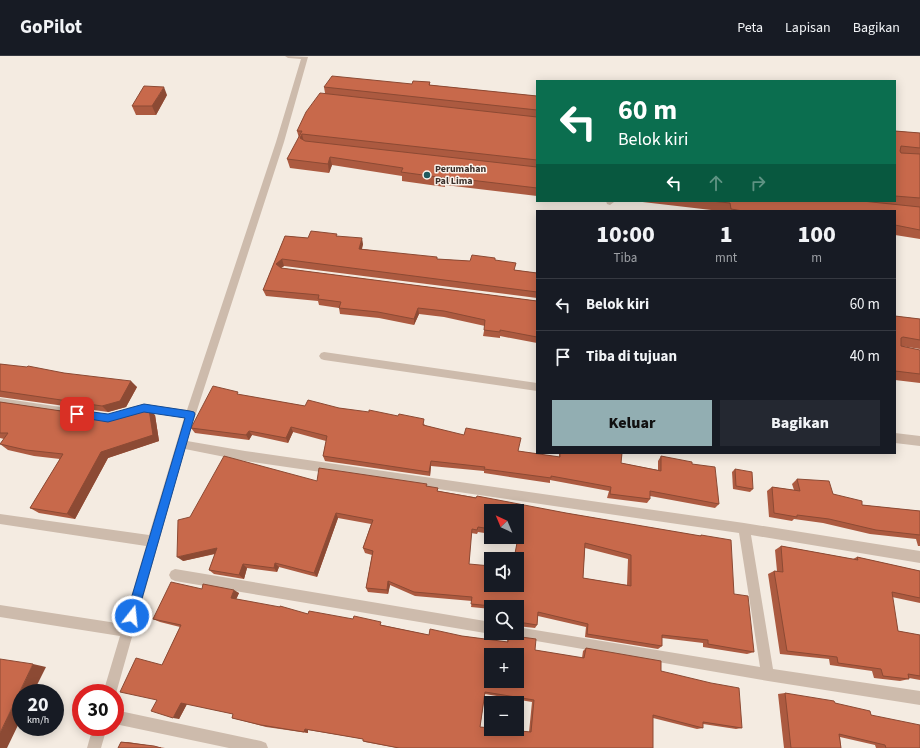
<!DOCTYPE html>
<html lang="id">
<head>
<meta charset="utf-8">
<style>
	body { margin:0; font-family:"Source Sans 3",sans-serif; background:#242831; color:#f1f3f6; height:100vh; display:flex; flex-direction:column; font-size:15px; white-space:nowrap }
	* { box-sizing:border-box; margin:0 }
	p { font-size:13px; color:#9ea1a6 }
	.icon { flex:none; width:22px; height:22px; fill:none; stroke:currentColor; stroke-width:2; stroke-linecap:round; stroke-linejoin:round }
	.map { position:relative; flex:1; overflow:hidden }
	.sheet { position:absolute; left:536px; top:154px; width:360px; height:244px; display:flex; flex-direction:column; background:#171b24; border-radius:0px; box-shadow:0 2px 10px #0003 }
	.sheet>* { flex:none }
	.banner { position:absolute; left:536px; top:24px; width:360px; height:122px; border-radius:0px; box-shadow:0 2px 10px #0003; background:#0b6e4f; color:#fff; overflow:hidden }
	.needle { width:26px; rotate:316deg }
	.fabs { position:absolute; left:484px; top:448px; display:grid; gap:8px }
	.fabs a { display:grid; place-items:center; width:40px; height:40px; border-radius:0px; background:#171b24; box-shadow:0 2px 10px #0003; font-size:20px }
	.speed { position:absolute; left:12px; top:628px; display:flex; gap:8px; font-size:20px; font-weight:700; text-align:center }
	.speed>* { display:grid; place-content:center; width:52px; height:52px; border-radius:50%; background:#171b24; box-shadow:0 2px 10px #0003; line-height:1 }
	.speed small { font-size:10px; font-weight:400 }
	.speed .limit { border:6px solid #d22; background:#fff; color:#111 }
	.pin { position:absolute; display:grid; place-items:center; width:34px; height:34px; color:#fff; margin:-17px; border-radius:8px; box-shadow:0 2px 6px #0006 }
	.me { position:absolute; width:44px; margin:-22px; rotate:16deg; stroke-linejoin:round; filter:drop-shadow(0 0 3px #0008) }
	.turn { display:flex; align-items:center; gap:14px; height:84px; padding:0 16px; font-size:18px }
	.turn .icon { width:52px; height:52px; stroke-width:2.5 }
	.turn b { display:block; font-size:28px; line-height:34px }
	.lanes { display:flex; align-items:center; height:38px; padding:0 16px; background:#0003; justify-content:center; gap:20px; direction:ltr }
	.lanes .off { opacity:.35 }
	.eta { display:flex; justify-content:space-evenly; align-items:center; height:68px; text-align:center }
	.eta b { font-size:24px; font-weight:800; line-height:28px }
	.button { display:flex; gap:8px; margin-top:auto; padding:8px 16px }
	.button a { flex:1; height:46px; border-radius:0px; background:#92aeb2; color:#111; font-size:16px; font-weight:800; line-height:46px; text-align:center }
	.button a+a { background:#242831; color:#f1f3f6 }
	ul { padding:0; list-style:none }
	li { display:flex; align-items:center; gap:12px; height:52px; padding:0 16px; border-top:1px solid #363941 }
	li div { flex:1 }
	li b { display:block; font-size:15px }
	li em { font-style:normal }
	header { display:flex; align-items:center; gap:24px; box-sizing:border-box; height:56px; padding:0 20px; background:#171b24; border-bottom:1px solid #363941 }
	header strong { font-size:19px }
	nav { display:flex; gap:22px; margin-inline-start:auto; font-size:14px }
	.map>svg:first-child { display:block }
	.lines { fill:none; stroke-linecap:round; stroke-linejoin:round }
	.minor { fill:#cdbbac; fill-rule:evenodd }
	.wall { fill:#ac5a40; fill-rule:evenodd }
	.shaded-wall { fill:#8c4a34 }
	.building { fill:#c8694b; stroke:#8c4a34; fill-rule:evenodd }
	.route { fill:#1a73e8; stroke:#114b97 }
	.poi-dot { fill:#1f5a5e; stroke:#fbf5ee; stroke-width:1.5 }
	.labels { text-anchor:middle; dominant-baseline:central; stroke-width:3; stroke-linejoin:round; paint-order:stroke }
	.far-poi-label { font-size:10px; font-weight:bold; fill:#3b302b; stroke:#fbf5ee; text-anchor:start }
</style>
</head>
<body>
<header>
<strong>GoPilot</strong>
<nav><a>Peta</a><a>Lapisan</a><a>Bagikan</a></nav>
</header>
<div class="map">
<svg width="920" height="692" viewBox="0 0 920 692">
	<rect width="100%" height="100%" fill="#f4ebe1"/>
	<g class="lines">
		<!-- minor -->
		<g class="minor">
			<polygon points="285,0 308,1 284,86 187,385 245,395 744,467 920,495 920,507 751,479 773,613 920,635 920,649 768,625 513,581 511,577 517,577 517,571 760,611 739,477 245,405 185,393 115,641 115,637 103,637 120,580 0,561 0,549 123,568 146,490 0,468 0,458 149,479 184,362 144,356 131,359 127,358 126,355 127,352 144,348 187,354 276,86 301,3 288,2"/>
			<polygon points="606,145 614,145 614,146 610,149 607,148"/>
			<polygon points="324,296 537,327 537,335 324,304 321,303 319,300 321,297"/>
			<polygon points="0,342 108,358 114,356 118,357 119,360 118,363 108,366 0,350"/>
			<polygon points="895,377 920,380 920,390 895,387"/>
			<polygon points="175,513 491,566 491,577 494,577 491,578 175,525 171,523 169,519 171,515"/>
			<polygon points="115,654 261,685 266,687 268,692 229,692 115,668"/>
			<polygon points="93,671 107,671 101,692 87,692"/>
		</g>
	</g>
	<!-- wall -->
	<g class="wall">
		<polygon points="430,26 430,29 537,40 537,140 445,129 445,131 402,125 402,120 332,109 329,117 290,112 287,103 299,82 297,75 325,37 324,31 412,28"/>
		<polygon points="167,39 156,59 136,59 132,50"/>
		<polygon points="895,75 920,77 920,183 895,179 895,155 720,155 634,145 895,145"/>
		<polygon points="285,180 308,182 337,180 363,188 362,193 437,203 470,205 495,204 515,214 537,217 537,242 284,210 281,212 537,245 537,287 500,280 500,282 483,280 485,270 444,261 419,258 414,269 379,262 340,258 339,252 319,249 318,245 266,240 263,234"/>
		<polygon points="895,260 920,263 920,293 901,290 920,294 920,327 895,324"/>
		<polygon points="0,308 64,317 137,331 126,351 108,356 0,341"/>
		<polygon points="240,339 305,350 339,352 425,368 424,369 518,395 559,401 559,397 622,397 621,407 658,414 658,405 661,400 692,408 719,448 715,452 650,440 650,443 647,447 607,442 609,435 550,424 550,427 484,417 484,415 431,410 430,420 325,405 323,400 326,385 293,376 288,387 252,379 249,384 195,377 191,372"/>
		<polygon points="0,346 102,361 155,359 159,385 108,402 75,463 39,457 30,452 60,403 34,400 8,394 0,388 4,383 0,382"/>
		<polygon points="735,413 753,433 750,436 733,433 732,416"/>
		<polygon points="797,423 833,438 862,449 920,455 920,490 918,490 916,483 870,478 823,467 794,463 792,465 769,461 767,435 772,431 794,434 792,428"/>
		<path d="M317,425L427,430L438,435L700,480L701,479L734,538L754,596L747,598L703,591V587L662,582V590L658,593L585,581L586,571L538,560L537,569L535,572L517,570V551H491V553L471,551L472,545L415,540L390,529L388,538L368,536L366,532L372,499L365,497L363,492L371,468L338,462L317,521L279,511L277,516L247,512L244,523L214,518L209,514L215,498L183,505L190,461ZM491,455H517V481H518L514,503H517V529L469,508L471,477L477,478L478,476L491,478ZM585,492L628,503L627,529L583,522Z"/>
		<polygon points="781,490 853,503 857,501 920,515 920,547 892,541 898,575 920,579 920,624 909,622 909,623 900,625 874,622 872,615 830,609 829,603 780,598 768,518 774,515 777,515 775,494"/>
		<path d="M202,533L239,537L236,543L308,558L382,569L429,579L462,580L507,586L508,577H512L514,580L535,594L582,602L583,595L586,592L661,615L742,672L736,673L703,668V672L697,673L653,662V692H398L365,686L363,685V683L308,674V677L266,671L232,662L233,658L187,648L179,663L157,644L162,609L180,571L160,566L153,563ZM485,638L532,646L529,676L480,671Z"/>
		<polygon points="785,637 835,647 871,659 920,692 876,692 875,689 840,681 841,692 784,692 778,638"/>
		<polygon points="121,686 128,686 165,692 118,692"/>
	</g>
	<!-- shaded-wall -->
	<g class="shaded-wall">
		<polygon points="164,31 167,39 156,59 152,50"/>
		<polygon points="302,78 304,87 300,82"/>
		<polygon points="330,101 332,109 329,117 328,108"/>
		<polygon points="362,182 363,188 360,199 359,193"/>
		<polygon points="282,203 284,210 278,214 276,208"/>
		<polygon points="418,252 419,258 414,269 414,263"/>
		<polygon points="131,325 137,331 126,351 108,356 102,350"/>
		<polygon points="149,353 155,359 159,385 108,402 75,463 67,458 101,396"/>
		<polygon points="291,371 293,376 288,387 286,382"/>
		<polygon points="249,375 252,379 249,384 246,379"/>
		<polygon points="431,405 431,410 430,420 429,416"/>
		<polygon points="336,457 338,462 317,521 314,517"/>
		<polygon points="217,492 222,496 183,505 177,501"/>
		<polygon points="275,507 279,511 277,516 274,512"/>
		<polygon points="243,508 247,512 244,523 239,519"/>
		<polygon points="388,525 390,529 388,538 387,534"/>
		<polygon points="234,534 239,537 235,546 231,542"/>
		<polygon points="33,608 46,611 33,637 21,637 21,663 7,692 0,692 0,677"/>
		<polygon points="181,647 187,648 179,663 173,662"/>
		<polygon points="305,673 308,674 308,677 304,676"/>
	</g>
	<!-- building -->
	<g class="building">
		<polygon points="332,20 412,28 413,25 430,26 429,29 537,40 537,54 324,31"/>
		<polygon points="144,30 164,31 152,50 132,50"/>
		<polygon points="320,37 537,61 537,104 302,78 300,82 305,85 537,111 537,132 445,121 445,122 401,116 403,112 330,101 328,108 287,103 302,75 297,75 306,56"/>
		<polygon points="895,75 920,77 920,92 901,90 900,95 901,97 920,98 920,142 895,140"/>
		<polygon points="711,145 862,145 920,151 920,174 895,169 895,155 743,155 731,153 730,147"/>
		<polygon points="311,175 337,178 336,180 362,182 359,193 437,201 437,203 470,205 472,199 495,202 495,204 516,207 514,214 537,217 537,236 282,203 276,208 281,212 537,245 537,281 500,274 500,276 484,274 485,264 444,255 418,252 414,263 378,256 339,252 341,246 318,243 319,239 263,234 285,180 308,182"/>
		<polygon points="895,260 920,263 920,284 903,281 901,282 901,290 920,294 920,318 895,315"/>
		<polygon points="0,308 27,311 28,310 64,317 131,325 120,345 102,350 0,335"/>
		<polygon points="213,330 238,336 237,338 305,350 308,344 339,352 369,356 369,354 398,360 399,358 424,363 423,369 464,379 466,372 521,382 518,395 560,401 560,397 622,397 621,407 661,415 661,400 692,406 692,408 715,411 719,448 650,435 650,443 610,438 611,431 551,420 551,422 484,413 485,411 431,405 429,416 323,400 327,380 291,371 286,382 249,375 246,379 191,372"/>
		<polygon points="0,346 102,361 139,351 149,353 153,379 101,396 67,458 30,452 63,398 26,394 0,388 8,377 0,377"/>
		<path d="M224,400L317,425L319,412L427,428L426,430L438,432L437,435L476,442L477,440L566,457L701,480V479L731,484L734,538L748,540L754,596L708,588V584L662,579V590L587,578L588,568L538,556L537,569L518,566L517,568V551H503L471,548L472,541L414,536L388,525L387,534L366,532L373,495L363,492L373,464L336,457L314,517L275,507L274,512L243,508L239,519L209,514L217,492L177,501L178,464L190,461ZM491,455H517V476H519L514,503H517V529H491V510L469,508L472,473L477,474L478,471L491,473ZM585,487L631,499V530L583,522Z"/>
		<polygon points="735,413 752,416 753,433 736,430"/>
		<polygon points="797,423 829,425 833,438 862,445 862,449 920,455 920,479 876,474 829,463 797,459 797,461 774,457 772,431 800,435"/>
		<polygon points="781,490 858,504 857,501 920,515 920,542 892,536 898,575 920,579 920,620 908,618 909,623 883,620 881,613 838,607 837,601 787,595 774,515 783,516"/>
		<path d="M171,526L202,533L203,528L234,534L231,542L280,551V550L308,558L309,555L353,563L354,560L381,566L380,569L429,579L430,573L462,580L508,586L509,577H512L514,580L536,583L535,594L584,602L586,592L661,605V615L711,627L739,632L742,672L703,666V672L653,659V692H399L363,685V683L305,673L304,676L261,669L232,662L233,658L181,647L173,662L151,655L157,644L120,636L136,602L162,609L181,569L153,563ZM491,599H517V625H491ZM485,636L534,644L531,676L499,673H491V672L480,671Z"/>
		<polygon points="0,603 33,608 0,677"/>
		<polygon points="785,637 834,645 835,647 870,655 871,659 920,669 920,692 886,692 885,689 839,678 841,692 791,692"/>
		<polygon points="121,686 154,690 161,692 118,692"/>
	</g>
	<!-- route -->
	<polygon class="route" points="144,348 190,355 194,356 195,358 137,560 136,564 132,566 128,564 126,560 185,362 144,356 108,366 77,361 74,360 72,358 74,355 77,354 108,358"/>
	<!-- markers -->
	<circle class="poi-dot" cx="427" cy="119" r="4"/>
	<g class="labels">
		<!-- far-poi labels -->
		<g class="far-poi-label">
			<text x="435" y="113">Perumahan<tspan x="435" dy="12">Pal Lima</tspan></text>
		</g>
	</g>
</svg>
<div class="fabs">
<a><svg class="needle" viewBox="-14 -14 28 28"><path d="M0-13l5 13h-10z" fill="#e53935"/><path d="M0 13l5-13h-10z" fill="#9ea1a6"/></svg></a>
<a><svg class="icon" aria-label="sound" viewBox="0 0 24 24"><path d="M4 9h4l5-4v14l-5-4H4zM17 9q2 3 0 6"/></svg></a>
<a><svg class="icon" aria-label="search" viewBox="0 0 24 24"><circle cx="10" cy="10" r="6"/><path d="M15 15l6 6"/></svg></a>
<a>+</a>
<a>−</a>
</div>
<div class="speed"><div>20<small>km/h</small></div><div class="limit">30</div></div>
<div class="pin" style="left:77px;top:358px;background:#d93025"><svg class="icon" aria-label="arrive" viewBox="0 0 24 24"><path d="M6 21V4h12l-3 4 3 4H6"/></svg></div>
<svg class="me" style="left:132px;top:560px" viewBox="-20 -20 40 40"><circle r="17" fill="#1a73e8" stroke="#fff" stroke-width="3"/><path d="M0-11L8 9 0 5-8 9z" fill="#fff"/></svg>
<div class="banner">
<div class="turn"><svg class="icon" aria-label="left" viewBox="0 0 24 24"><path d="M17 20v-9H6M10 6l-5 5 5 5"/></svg><div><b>60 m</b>Belok kiri</div></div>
<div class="lanes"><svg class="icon" aria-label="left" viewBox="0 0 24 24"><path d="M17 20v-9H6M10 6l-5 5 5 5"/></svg><svg class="icon off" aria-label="ahead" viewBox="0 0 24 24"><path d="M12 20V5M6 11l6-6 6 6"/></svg><svg class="icon off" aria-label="right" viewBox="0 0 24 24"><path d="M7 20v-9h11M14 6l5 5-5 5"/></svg></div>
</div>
<section class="sheet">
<div class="eta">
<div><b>10:00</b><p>Tiba</p></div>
<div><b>1</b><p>mnt</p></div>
<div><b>100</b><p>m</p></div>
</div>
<ul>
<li><svg class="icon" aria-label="left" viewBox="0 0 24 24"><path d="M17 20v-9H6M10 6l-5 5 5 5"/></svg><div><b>Belok kiri</b></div><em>60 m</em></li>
<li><svg class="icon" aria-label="arrive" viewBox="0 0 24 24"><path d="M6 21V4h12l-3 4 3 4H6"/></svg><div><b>Tiba di tujuan</b></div><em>40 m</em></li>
</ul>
<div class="button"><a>Keluar</a><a>Bagikan</a></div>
</section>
</div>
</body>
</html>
